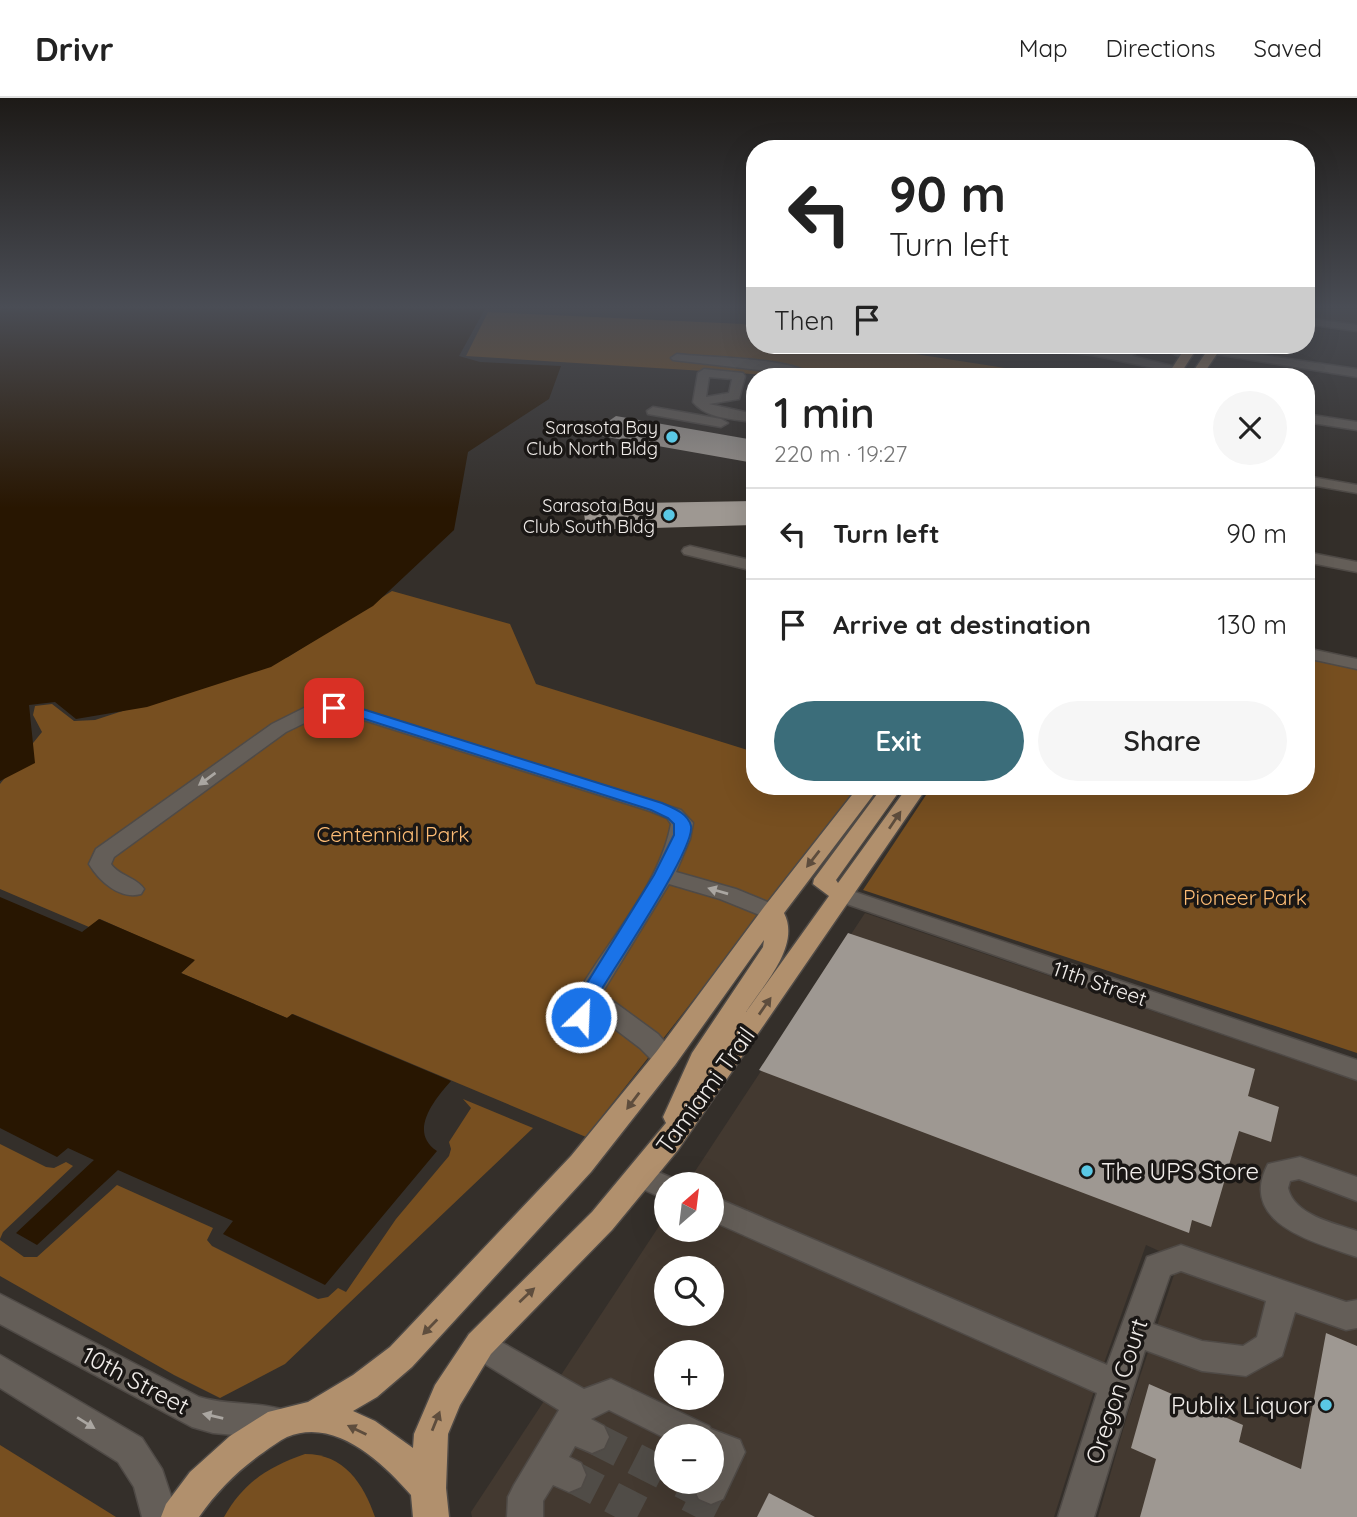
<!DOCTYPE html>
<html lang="en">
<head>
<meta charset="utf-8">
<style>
	body { margin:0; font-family:Quicksand,sans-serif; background:#f6f6f6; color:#222; height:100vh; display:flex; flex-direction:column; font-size:26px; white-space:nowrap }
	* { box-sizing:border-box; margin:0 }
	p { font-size:23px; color:#767676 }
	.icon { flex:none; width:38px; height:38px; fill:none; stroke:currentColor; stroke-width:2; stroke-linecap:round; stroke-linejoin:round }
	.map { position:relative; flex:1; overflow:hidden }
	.sheet { position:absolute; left:746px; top:270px; width:569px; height:427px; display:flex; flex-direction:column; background:#fff; border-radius:28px; box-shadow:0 7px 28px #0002 }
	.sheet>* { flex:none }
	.guide { position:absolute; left:746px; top:42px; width:569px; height:214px; border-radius:28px; box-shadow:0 7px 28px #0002; background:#fff; color:#222; overflow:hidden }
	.needle { width:46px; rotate:28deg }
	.fabs { position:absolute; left:654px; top:1074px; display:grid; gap:14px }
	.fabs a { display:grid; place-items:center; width:70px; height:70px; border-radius:50%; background:#fff; box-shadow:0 7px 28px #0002; font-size:35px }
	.pin { position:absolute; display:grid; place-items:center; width:60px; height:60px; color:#fff; margin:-30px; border-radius:14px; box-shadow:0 4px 10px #0006 }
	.me { position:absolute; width:77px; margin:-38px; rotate:24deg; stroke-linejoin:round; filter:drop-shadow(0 0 5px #0008) }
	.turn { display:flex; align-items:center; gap:24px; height:147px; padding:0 28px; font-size:32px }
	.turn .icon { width:91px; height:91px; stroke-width:2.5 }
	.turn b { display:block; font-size:49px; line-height:60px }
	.then { display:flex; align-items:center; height:66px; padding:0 28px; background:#0003; gap:14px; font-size:26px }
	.round { display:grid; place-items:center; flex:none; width:74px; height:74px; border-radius:37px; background:#f6f6f6 }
	.overview { display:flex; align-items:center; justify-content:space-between; height:119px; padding:0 28px }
	h1 { font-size:42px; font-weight:600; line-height:52px }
	.action { display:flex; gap:14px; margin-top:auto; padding:14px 28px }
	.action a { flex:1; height:80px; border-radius:42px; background:#3b6d7a; color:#fff; font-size:28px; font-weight:600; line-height:80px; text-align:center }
	.action a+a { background:#f6f6f6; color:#222 }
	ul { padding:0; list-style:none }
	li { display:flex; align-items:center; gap:21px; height:91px; padding:0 28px; border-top:2px solid #e0e0e0 }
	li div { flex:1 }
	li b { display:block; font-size:26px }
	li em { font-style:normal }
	header { display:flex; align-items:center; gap:42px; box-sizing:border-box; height:98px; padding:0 35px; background:#fff; border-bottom:2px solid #e0e0e0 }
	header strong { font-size:33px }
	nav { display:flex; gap:38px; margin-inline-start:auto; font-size:24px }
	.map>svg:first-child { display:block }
	.built { fill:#433930; fill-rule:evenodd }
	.green { fill:#774f20 }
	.water { fill:#281601 }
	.building { fill:#9e9892 }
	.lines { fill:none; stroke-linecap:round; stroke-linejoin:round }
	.minor-tunnel { stroke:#504c47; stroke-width:32; stroke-dasharray:32 16; stroke-linecap:butt }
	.minor-casing { stroke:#4f4a46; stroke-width:3 }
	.major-casing { stroke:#4f4a46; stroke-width:3 }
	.minor { fill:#645e58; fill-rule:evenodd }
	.major { fill:#b1906d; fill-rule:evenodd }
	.oneway { fill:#aaa6a1 }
	.oneway2 { fill:#5e4d3d }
	.route { fill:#1a73e8; stroke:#114b97; stroke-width:2 }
	.poi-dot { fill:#5ac8e5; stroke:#1a1715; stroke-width:2.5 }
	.labels { text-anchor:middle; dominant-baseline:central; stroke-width:7; stroke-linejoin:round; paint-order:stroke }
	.far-poi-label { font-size:18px; fill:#f1edea; stroke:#1a1715; text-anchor:end }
	.park-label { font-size:21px; fill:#fdbc75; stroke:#1a1715 }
	.street-label { font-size:21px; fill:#f1edea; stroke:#1a1715 }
	.near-street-label { font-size:24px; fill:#f1edea; stroke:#1a1715 }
	.near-poi-label { font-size:24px; fill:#f1edea; stroke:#1a1715; text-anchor:start }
</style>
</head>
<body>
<header>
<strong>Drivr</strong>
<nav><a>Map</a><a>Directions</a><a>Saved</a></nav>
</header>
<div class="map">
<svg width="1357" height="1419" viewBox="0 0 1357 1419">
	<rect width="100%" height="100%" fill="#342f2a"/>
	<!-- built -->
	<g class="built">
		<polygon points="1306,211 1357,211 1357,227 1306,221"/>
		<polygon points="1237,247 1294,247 1288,258 1235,251"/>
		<path d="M865,815L1357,983V1419H1098L1129,1311L1179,1162L1146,1147L1093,1296L1054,1419H472L471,1414L667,1116V1132H712V1087H686ZM667,1171H712V1216H667ZM667,1255H712V1300H667ZM667,1339H712V1384H667Z"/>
	</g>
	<!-- green -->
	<g class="green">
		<polygon points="488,214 743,226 754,229 754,247 857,247 1057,278 786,278 466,258"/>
		<polygon points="392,493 510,526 536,586 754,654 754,688 861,688 586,1039 293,916 287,920 181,875 194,863 100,821 89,829 0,791 0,686 42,634 33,617 35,608 52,606 74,623 95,622 288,559"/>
		<polygon points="1306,559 1357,570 1357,955 863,792 932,688 1306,688"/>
		<polygon points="463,1001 533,1030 285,1266 220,1300 174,1277 0,1178 0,1142 24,1159 37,1159 117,1087 213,1130 207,1142 212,1148 318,1201 328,1199 338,1190 346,1194 396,1121 449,1058 451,1051 449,1044 471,1010"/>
		<polygon points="0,1046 46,1069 54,1070 66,1064 73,1068 3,1134 0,1141"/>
		<polygon points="0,1347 116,1419 0,1419"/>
		<path d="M305,1356C344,1356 363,1385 375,1419H224C244,1384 268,1369 305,1356Z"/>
	</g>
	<!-- water -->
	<g class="water">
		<polygon points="0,211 485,211 459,258 480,264 561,268 549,301 468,354 454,432 373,508 271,569 147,609 76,621 55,604 29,607 35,665 0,683"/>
		<path d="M0,799L82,834L99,821L195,862L181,875L287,920L292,916L451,983C434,1002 408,1034 437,1053L325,1187L223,1136L233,1123L118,1072L37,1147L16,1135L94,1062L68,1050L57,1059L0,1030Z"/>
	</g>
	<!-- building -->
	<g class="building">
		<polygon points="616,318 754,342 754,365 590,336"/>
		<polygon points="754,403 754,427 586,432 583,406"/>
		<polygon points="848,835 1255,971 1248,998 1279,1009 1271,1044 1239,1033 1211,1129 1192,1122 1189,1135 759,972"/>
		<polygon points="1326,1235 1357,1248 1357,1419 1140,1419 1156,1361 1131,1350 1149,1286 1243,1327 1239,1344 1301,1371"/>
		<polygon points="769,1395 815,1419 757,1419"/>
	</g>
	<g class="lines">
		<!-- minor-tunnel -->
		<g class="minor-tunnel">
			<polyline points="592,1339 667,1377"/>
			<polyline points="569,1377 650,1419"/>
			<polyline points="682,1384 707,1397"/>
			<polyline points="696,1419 711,1389"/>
		</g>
		<defs>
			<g id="minor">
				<polygon points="1306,220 1357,227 1357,233 1306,226"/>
				<polygon points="1012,247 1052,247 1120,256 1130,248 1155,247 1138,253 1132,258 1184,271 1178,275 1092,257 1018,250"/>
				<polygon points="1155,247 1170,247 1192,258 1182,260"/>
				<polygon points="1213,250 1357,271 1357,279 1209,255 1207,253"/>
				<path d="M677,256C707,260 793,259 813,278L673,262L671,260Z"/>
				<path d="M704,271L743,275L745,278L739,301L709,306L754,316V324C733,321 707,321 693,304L698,275ZM709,279L732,281L729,295L706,299Z"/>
				<polygon points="653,309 721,321 728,325 721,329 648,316 647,313"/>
				<polygon points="1306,316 1357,324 1357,332 1306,324"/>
				<polygon points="1306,378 1357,387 1357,395 1306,386"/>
				<polygon points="690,448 754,463 754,473 684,456 682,453 684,450"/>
				<polygon points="1306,454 1357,464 1357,474 1306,464"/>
				<polygon points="1306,550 1357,561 1357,571 1306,560"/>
				<path d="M341,605L681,712L693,725L690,741L676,774L736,791L780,809L784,814L780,819L772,822L720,801L669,786L602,895L658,936L679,960L675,967L666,970L657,967L640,950L594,915L580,947L571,949L562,947L558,940C566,924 571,906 580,891C611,839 660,785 671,726L667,720L650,713L348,617L319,618L286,634L114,759L111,766C119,778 136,779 144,791L141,796C120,802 99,783 89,766L96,751L272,626L306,609Z"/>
				<polygon points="843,790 1357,962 1357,982 835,802 832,797 835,792"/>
				<path d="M1300,1059L1357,1079V1103L1299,1081L1290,1083L1288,1090C1294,1117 1333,1125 1357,1133V1159C1315,1144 1237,1126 1268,1066Z"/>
				<polygon points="641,1067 677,1082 680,1087 667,1087 667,1102 631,1086 627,1078 631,1070"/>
				<path d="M712,1098L1107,1267L1147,1159L1181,1147L1346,1204L1357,1202V1230L1346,1232L1295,1214L1282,1258L1246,1278L1202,1273L1145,1252L1094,1419H1058L1097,1295L712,1123ZM1181,1173L1266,1203L1257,1239L1243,1248L1202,1243L1153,1226L1170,1177Z"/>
				<path d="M0,1196L199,1299C228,1308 261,1303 290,1314L295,1325L290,1336L278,1341L213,1335L192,1329L0,1226Z"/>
				<polygon points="480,1232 584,1291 611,1281 709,1328 711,1331 740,1342 745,1354 723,1401 711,1406 699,1401 693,1389 695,1384 712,1384 712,1339 667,1339 667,1341 609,1312 591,1321 604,1328 609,1339 604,1350 592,1355 575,1348 569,1359 581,1365 586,1377 581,1389 569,1394 553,1387 543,1403 543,1419 507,1419 508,1399 514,1387 559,1312 469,1256 464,1246 469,1236"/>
				<polygon points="0,1257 142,1340 162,1371 178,1419 142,1419 134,1389 118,1364 0,1290"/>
			</g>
			<g id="major">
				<polygon points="1187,247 1199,247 1179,278 1167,278"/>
				<polygon points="1211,247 1223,247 1202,278 1190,278"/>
				<path d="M859,688H880L784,815C801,848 763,887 746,914L829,798L813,786L814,781L883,688H903L836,782L838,785L908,688H928L678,1052L612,1132L491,1256L460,1307L448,1336L446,1390L449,1419H413L411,1397C382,1364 335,1319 287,1339C279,1343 271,1349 264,1354C238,1372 217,1393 199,1419H161L166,1406L190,1374L230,1338L268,1314L308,1304L353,1277L390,1249L571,1058L657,953L764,809ZM764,842L763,849L692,955L663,1019L666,1025L592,1114L469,1236L435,1287L414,1336L413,1350L375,1323L353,1313L377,1299L412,1269L591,1074L675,967Z"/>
			</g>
		</defs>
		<!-- minor casing -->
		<use href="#minor" class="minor-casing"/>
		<!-- major casing -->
		<use href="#major" class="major-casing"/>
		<!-- minor -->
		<use href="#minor" class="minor"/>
		<!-- major -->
		<use href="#major" class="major"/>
	</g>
	<!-- one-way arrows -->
	<defs><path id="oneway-solid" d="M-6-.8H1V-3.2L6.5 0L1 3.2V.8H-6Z" transform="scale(1.75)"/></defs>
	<g class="oneway">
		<use href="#oneway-solid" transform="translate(207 681) rotate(144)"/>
		<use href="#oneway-solid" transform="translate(718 793) rotate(-164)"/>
		<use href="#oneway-solid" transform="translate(213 1318) rotate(-167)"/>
		<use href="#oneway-solid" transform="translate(86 1325) rotate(32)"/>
	</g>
	<g class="oneway2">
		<use href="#oneway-solid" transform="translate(895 722) rotate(-56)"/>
		<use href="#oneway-solid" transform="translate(813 761) rotate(128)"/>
		<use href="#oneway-solid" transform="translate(765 908) rotate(-55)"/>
		<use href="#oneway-solid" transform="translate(633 1003) rotate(127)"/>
		<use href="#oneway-solid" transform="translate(527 1197) rotate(-43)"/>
		<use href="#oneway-solid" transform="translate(430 1229) rotate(134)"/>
		<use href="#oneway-solid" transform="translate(436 1323) rotate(-68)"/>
		<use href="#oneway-solid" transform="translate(357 1332) rotate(-154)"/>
	</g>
	<!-- sky -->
	<linearGradient id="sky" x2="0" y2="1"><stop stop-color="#1d1a17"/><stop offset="0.51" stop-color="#4a4d55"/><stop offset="1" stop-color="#4a4d55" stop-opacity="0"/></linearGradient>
	<rect width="1357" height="410" fill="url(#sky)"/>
	<!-- route -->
	<path class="route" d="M334,605L356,609L662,705C673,710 688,715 691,728C695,751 616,867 600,894C595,904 593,915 588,924H574L571,919L579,898L654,777L674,737V726L668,720L651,712L349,616L328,613L326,610L328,607Z"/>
	<!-- markers -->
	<g class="poi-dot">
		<circle cx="672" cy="339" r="7"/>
		<circle cx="669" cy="417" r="7"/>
		<circle cx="1087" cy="1073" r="7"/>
		<circle cx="1326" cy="1307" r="7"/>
	</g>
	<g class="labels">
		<!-- far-poi labels -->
		<g class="far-poi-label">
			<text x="658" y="329">Sarasota Bay<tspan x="658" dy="21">Club North Bldg</tspan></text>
			<text x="655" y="407">Sarasota Bay<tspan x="655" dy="21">Club South Bldg</tspan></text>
		</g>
		<!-- park labels -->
		<g class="park-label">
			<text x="393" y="736">Centennial Park</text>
			<text x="1245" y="799">Pioneer Park</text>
		</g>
		<!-- street labels -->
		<g class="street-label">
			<text transform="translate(1100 885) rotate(19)">11th Street</text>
		</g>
		<!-- near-street labels -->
		<g class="near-street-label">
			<text transform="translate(705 992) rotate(-54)">Tamiami Trail</text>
			<text transform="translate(136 1282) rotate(28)">10th Street</text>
			<text transform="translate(1116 1293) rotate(-72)">Oregon Court</text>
		</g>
		<!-- near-poi labels -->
		<g class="near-poi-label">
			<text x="1101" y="1073">The UPS Store</text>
			<text x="1312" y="1307" text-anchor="end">Publix Liquor</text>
		</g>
	</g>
</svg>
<div class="fabs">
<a><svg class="needle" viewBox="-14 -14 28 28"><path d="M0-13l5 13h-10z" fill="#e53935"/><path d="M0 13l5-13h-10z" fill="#767676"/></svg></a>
<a><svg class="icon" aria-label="search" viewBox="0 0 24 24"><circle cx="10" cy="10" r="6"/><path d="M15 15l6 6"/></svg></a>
<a>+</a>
<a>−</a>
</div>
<div class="pin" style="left:334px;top:610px;background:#d93025"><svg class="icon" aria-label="arrive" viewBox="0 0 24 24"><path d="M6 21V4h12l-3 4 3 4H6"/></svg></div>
<svg class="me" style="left:581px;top:919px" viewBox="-20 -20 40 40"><circle r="17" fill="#1a73e8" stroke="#fff" stroke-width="3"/><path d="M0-11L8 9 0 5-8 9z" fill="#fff"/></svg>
<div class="guide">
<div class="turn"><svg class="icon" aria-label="left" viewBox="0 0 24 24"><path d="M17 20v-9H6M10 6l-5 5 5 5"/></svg><div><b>90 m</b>Turn left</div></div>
<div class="then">Then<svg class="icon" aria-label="arrive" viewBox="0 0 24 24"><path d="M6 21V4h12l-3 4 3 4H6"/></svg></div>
</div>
<section class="sheet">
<div class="overview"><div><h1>1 min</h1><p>220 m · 19:27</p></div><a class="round"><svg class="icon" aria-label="close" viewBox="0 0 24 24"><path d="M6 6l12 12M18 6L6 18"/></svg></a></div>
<ul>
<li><svg class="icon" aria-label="left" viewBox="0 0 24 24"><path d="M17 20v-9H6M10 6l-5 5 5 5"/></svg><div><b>Turn left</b></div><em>90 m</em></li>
<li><svg class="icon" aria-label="arrive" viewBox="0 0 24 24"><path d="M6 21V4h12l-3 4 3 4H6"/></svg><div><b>Arrive at destination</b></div><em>130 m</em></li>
</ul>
<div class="action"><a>Exit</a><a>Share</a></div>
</section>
</div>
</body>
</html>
